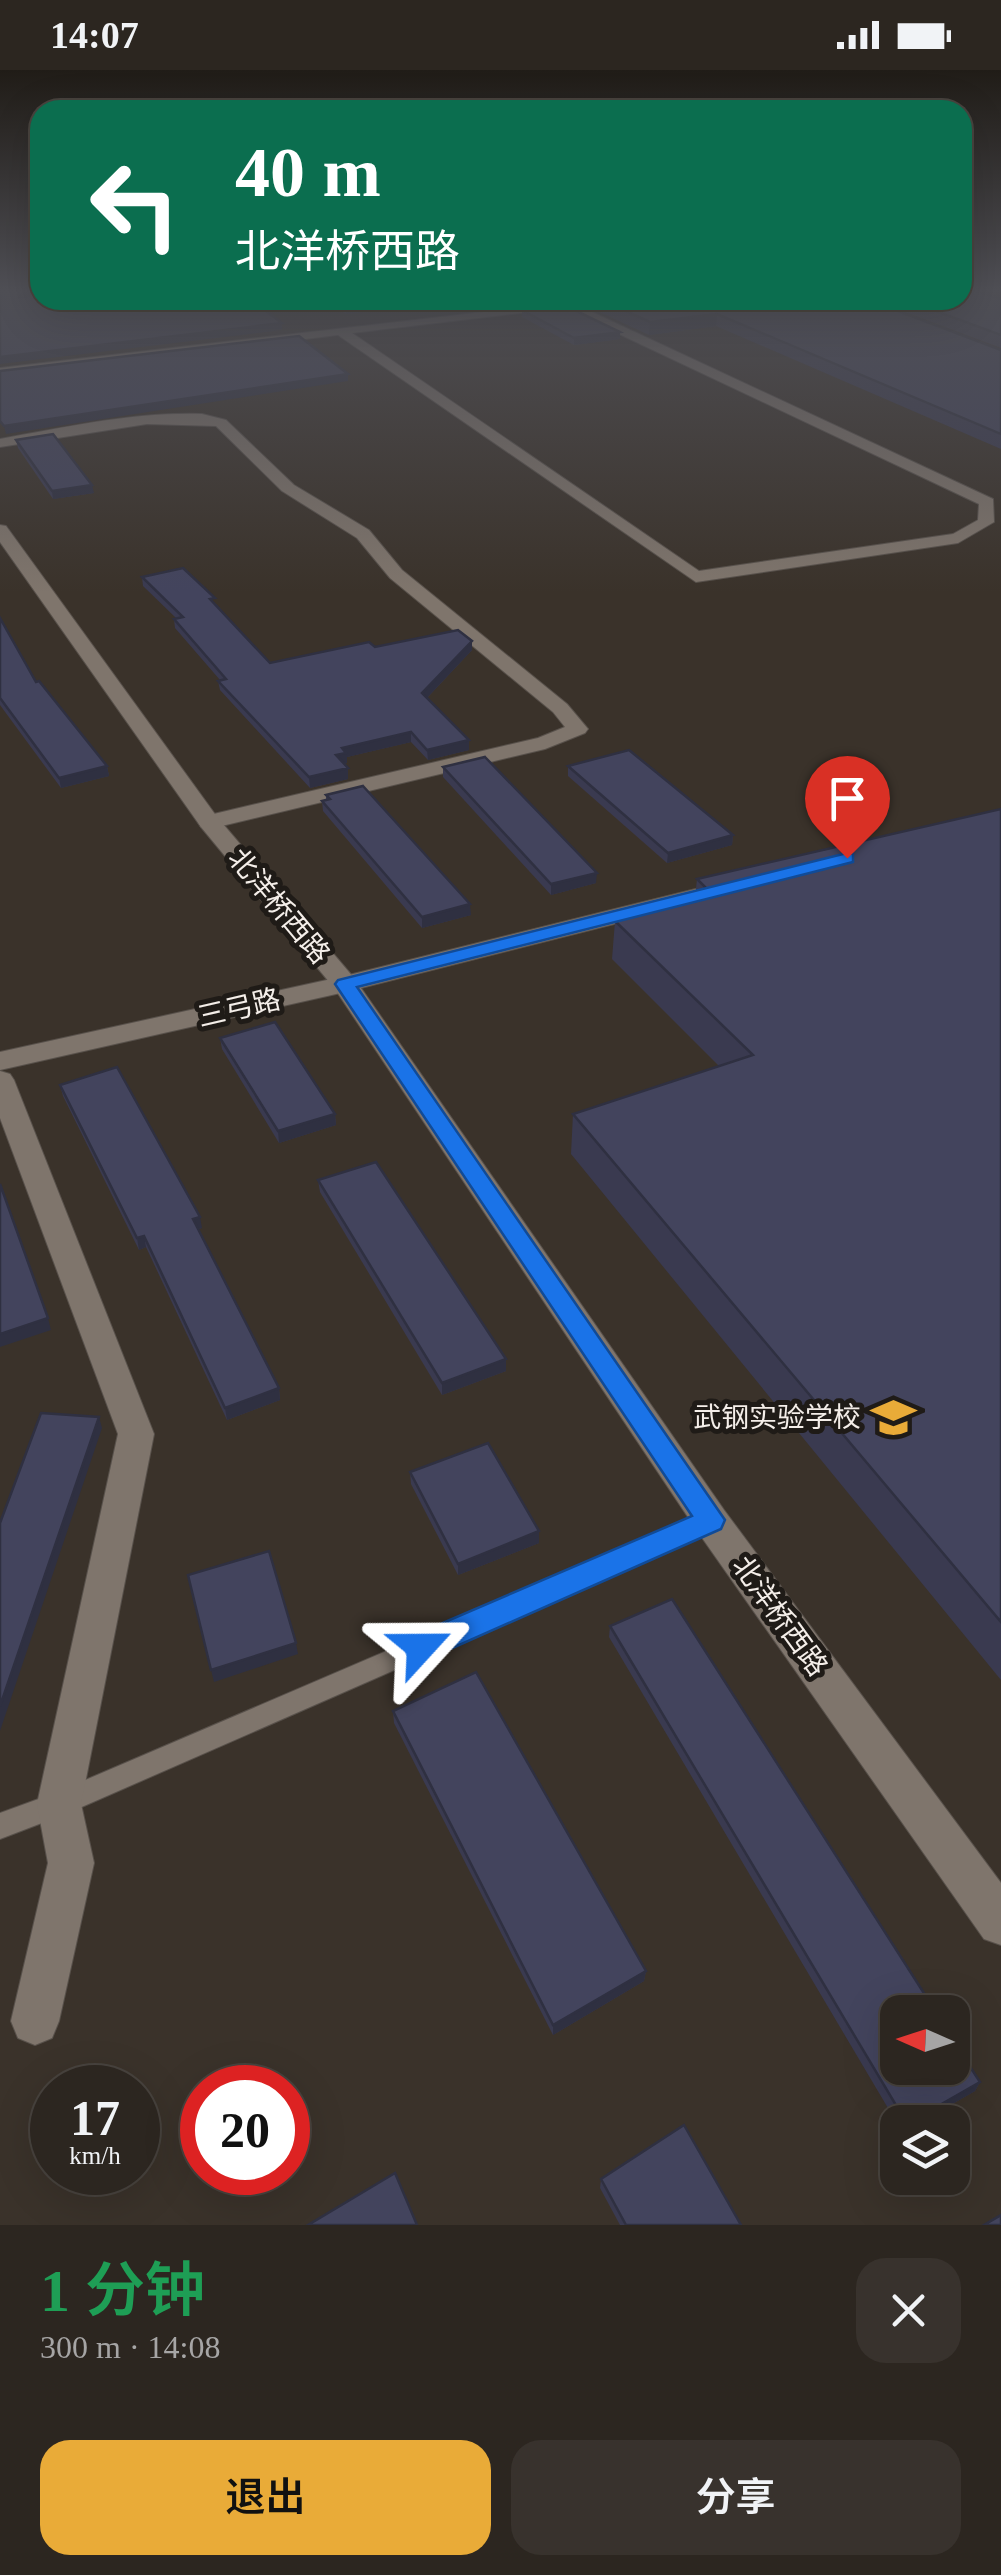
<!DOCTYPE html>
<html lang="zh">
<head>
<meta charset="utf-8">
<style>
	body { margin:0; font-family:"Times New Roman","Noto Sans SC",serif; background:#38322d; color:#f1f3f6; height:100vh; display:flex; flex-direction:column; font-size:38px; white-space:nowrap }
	* { box-sizing:border-box; margin:0 }
	p { font-size:32px; color:#a6a5a5 }
	.icon { flex:none; width:55px; height:55px; fill:none; stroke:currentColor; stroke-width:2; stroke-linecap:round; stroke-linejoin:round }
	.map { position:relative; height:2155px; overflow:hidden }
	.panel { display:flex; flex-direction:column; background:#2c2620; flex:1 }
	.panel>* { flex:none }
	.hud { position:absolute; left:30px; top:30px; width:942px; height:210px; border-radius:30px; box-shadow:0 10px 40px #0002,0 0 0 2px #48433e; background:#0b6e4f; color:#fff; overflow:hidden }
	.needle { width:65px; rotate:273deg }
	.buttons { position:absolute; left:880px; top:1925px; display:grid; gap:20px }
	.buttons a { display:grid; place-items:center; width:90px; height:90px; border-radius:20px; background:#2c2620; box-shadow:0 10px 40px #0002,0 0 0 2px #48433e; font-size:50px }
	.speed { position:absolute; left:30px; top:1995px; display:flex; gap:20px; font-size:50px; font-weight:700; text-align:center }
	.speed>* { display:grid; place-content:center; width:130px; height:130px; border-radius:50%; background:#2c2620; box-shadow:0 10px 40px #0002,0 0 0 2px #48433e; line-height:1 }
	.speed small { font-size:25px; font-weight:400 }
	.speed .limit { border:15px solid #d22; background:#fff; color:#111 }
	.pin { position:absolute; display:grid; place-items:center; width:85px; height:85px; color:#fff; margin:-102px -42px; border-radius:50% 50% 50% 0; rotate:-45deg; box-shadow:0 0 10px #0007 }
	.pin .icon { rotate:45deg }
	.me { position:absolute; width:110px; margin:-55px; rotate:66deg; stroke-linejoin:round; filter:drop-shadow(0 0 8px #0008) }
	.turn { display:flex; align-items:center; gap:35px; height:210px; padding:0 40px; font-size:45px }
	.turn .icon { width:130px; height:130px; stroke-width:2.5 }
	.turn b { display:block; font-size:70px; line-height:85px }
	.round { display:grid; place-items:center; flex:none; width:105px; height:105px; border-radius:30px; background:#38322d }
	.summary { display:flex; align-items:center; justify-content:space-between; height:170px; padding:0 40px }
	h1 { font-size:60px; font-weight:600; line-height:75px; color:#1e9e55 }
	.cta { display:flex; gap:20px; margin-top:auto; padding:20px 40px }
	.cta a { flex:1; height:115px; border-radius:30px; background:#e9ab38; color:#111; font-size:40px; font-weight:600; line-height:115px; text-align:center }
	.cta a+a { background:#38322d; color:#f1f3f6 }
	.status { display:flex; justify-content:space-between; align-items:center; height:70px; padding:0 50px; background:#2c2620; direction:ltr }
	.status svg { height:28px; fill:currentColor }
	.map>svg:first-child { display:block }
	.lines { fill:none; stroke-linecap:round; stroke-linejoin:round }
	.lane-casing { stroke:#58514b; stroke-width:2 }
	.street-casing { stroke:#58514b; stroke-width:2 }
	.secondary-casing { stroke:#58514b; stroke-width:2 }
	.lane { fill:#7f756c; fill-rule:evenodd }
	.street { fill:#7f756c; fill-rule:evenodd }
	.secondary { fill:#7f756c; fill-rule:evenodd }
	.wall { fill:#3a3a50 }
	.shaded-wall { fill:#2f3041 }
	.building { fill:#43445d; stroke:#2f3041; stroke-width:2.5 }
	.route { fill:#1a73e8; stroke:#114b97; stroke-width:2.5 }
	.labels { text-anchor:middle; dominant-baseline:central; stroke-width:10; stroke-linejoin:round; paint-order:stroke }
	.street-label { font-size:28px; fill:#f4eee9; stroke:#1f1b17 }
	.poi-label { font-size:28px; fill:#f4eee9; stroke:#1f1b17; text-anchor:end }
</style>
</head>
<body>
<div class="status"><b>14:07</b><svg viewBox="0 0 49 12"><path d="M0 12V9h3v3zM5 12V6h3v6zM10 12V3h3v9zM15 12V0h3v12zM26 1h20v11H26zM47 4h2v5h-2z"/></svg></div>
<div class="map">
<svg width="1001" height="2155" viewBox="0 0 1001 2155">
	<rect width="100%" height="100%" fill="#3a322a"/>
	<g class="lines">
		<defs>
			<polygon id="lane" points="711,1442 719,1444 722,1451 719,1458 68,1743 0,1769 0,1743 55,1723"/>
			<g id="street">
				<path d="M587,230V234L579,236L993,429L994,452L958,473L696,512L338,265L0,306V298ZM564,238L979,434L978,450L953,464L699,501L352,263Z"/>
				<path d="M202,344L226,350L294,415L369,460L402,500L567,634L588,659L585,663L545,679L209,759L201,757L198,752L201,747L538,668L565,657L553,642L390,508L357,468L282,421L216,356L147,354L0,377V369C67,357 134,342 202,344Z"/>
				<polygon points="732,810 741,812 744,817 741,822 345,922 0,1000 0,982 345,906"/>
				<polygon points="0,1001 10,1004 14,1010 154,1364 81,1734 94,1793 59,1951 52,1968 35,1975 18,1968 11,1951 48,1793 37,1734 118,1364 0,1048"/>
			</g>
			<polygon id="secondary" points="0,455 6,456 217,747 354,908 724,1440 1001,1813 1001,1875 984,1869 698,1462 335,919 201,757 0,472"/>
		</defs>
		<!-- lane casing -->
		<use href="#lane" class="lane-casing"/>
		<!-- street casing -->
		<use href="#street" class="street-casing"/>
		<!-- secondary casing -->
		<use href="#secondary" class="secondary-casing"/>
		<!-- lane -->
		<use href="#lane" class="lane"/>
		<!-- street -->
		<use href="#street" class="street"/>
		<!-- secondary -->
		<use href="#secondary" class="secondary"/>
	</g>
	<!-- wall -->
	<g class="wall">
		<polygon points="979,221 1001,229 1001,278 873,230 962,230"/>
		<polygon points="324,230 463,230 346,244"/>
		<polygon points="588,230 869,230 1001,280 1001,379 716,256 649,265 589,237"/>
		<polygon points="522,240 620,262 620,269 574,275 522,247"/>
		<polygon points="16,370 94,423 53,429 18,378"/>
		<polygon points="142,507 216,534 270,593 375,577 472,571 472,580 427,628 469,680 428,690 411,672 347,687 347,693 343,694 348,698 348,709 310,718 220,620 218,611 220,610 175,558 174,549 176,548 143,516"/>
		<polygon points="0,548 36,612 107,696 109,706 61,718 0,635"/>
		<polygon points="568,696 733,765 732,775 667,793 568,706"/>
		<polygon points="443,697 596,813 551,825 443,707"/>
		<polygon points="326,725 471,845 422,858 323,741 322,731 326,730"/>
		<polygon points="1001,739 1001,1610 571,1084 573,1044 719,996 612,889 615,851 695,828 697,809"/>
		<polygon points="220,968 335,1044 336,1055 279,1073 222,979"/>
		<polygon points="60,1015 202,1158 198,1159 279,1318 280,1330 227,1350 146,1177 139,1180 63,1026"/>
		<polygon points="318,1110 506,1289 506,1301 442,1325 320,1122"/>
		<polygon points="410,1402 539,1473 458,1505 411,1414"/>
		<polygon points="610,1556 980,2012 975,2021 921,2052 898,2052 898,2055 609,1567"/>
		<polygon points="393,1641 646,1901 644,1911 553,1965 394,1653"/>
		<polygon points="601,2109 741,2155 620,2155 600,2118"/>
	</g>
	<!-- shaded-wall -->
	<g class="shaded-wall">
		<polygon points="27,220 35,220 20,234 19,227"/>
		<polygon points="365,230 463,230 346,244 345,232"/>
		<polygon points="499,230 545,230 499,234"/>
		<polygon points="717,244 716,256 649,265 650,252"/>
		<polygon points="282,253 282,260 0,294 0,287"/>
		<polygon points="620,262 620,269 574,275 574,268"/>
		<polygon points="348,304 348,311 6,364 4,356"/>
		<polygon points="92,415 94,423 53,429 52,421"/>
		<polygon points="472,571 472,580 423,632 422,623"/>
		<polygon points="411,662 411,672 347,687 347,693 336,695 336,685 342,678"/>
		<polygon points="469,670 469,680 428,690 427,680"/>
		<polygon points="107,696 109,706 61,718 59,708"/>
		<polygon points="348,698 348,709 310,718 309,707"/>
		<polygon points="733,765 732,775 667,793 668,783"/>
		<polygon points="597,803 596,813 551,825 551,814"/>
		<polygon points="470,834 471,845 422,858 422,847"/>
		<polygon points="335,1044 336,1055 279,1073 278,1061"/>
		<polygon points="200,1147 202,1158 195,1160 193,1149"/>
		<polygon points="144,1166 146,1177 139,1180 137,1168"/>
		<polygon points="48,1248 51,1260 0,1277 0,1264"/>
		<polygon points="506,1289 506,1301 442,1325 442,1313"/>
		<polygon points="279,1318 280,1330 227,1350 225,1338"/>
		<polygon points="99,1347 102,1358 0,1661 0,1636"/>
		<polygon points="539,1461 539,1473 458,1505 458,1494"/>
		<polygon points="296,1573 298,1584 214,1612 211,1600"/>
		<polygon points="646,1901 644,1911 553,1965 553,1955"/>
		<polygon points="980,2012 975,2021 921,2052 910,2052"/>
	</g>
	<!-- building -->
	<g class="building">
		<polygon points="0,220 27,220 19,227 40,225 40,230 251,230 282,253 0,287"/>
		<polygon points="962,220 974,220 1001,229 1001,265 906,230 962,230"/>
		<polygon points="601,230 869,230 1001,280 1001,364 717,244 650,252"/>
		<polygon points="564,235 620,262 574,268 522,240"/>
		<polygon points="299,266 348,304 4,356 0,351 0,301"/>
		<polygon points="53,364 92,415 52,421 16,370"/>
		<polygon points="183,498 215,528 210,529 270,593 369,572 375,577 458,560 472,571 422,623 469,670 427,680 411,662 342,678 346,683 336,685 348,698 309,707 218,611 226,609 174,549 183,547 142,507"/>
		<polygon points="0,548 36,612 39,611 107,696 59,708 0,628"/>
		<polygon points="629,680 733,765 668,783 568,696"/>
		<polygon points="485,687 597,803 551,814 443,697"/>
		<polygon points="363,716 470,834 422,847 322,731 330,729 326,725"/>
		<polygon points="1001,739 1001,1552 573,1044 753,985 615,851 711,823 697,809"/>
		<polygon points="275,952 335,1044 278,1061 220,968"/>
		<polygon points="117,997 200,1147 193,1149 279,1318 225,1338 144,1166 137,1168 60,1015"/>
		<polygon points="376,1092 506,1289 442,1313 318,1110"/>
		<polygon points="0,1114 48,1248 0,1264"/>
		<polygon points="41,1343 99,1347 0,1636 0,1453"/>
		<polygon points="488,1373 539,1461 458,1494 410,1402"/>
		<polygon points="269,1481 296,1573 211,1600 188,1505"/>
		<polygon points="672,1529 936,1942 898,1942 898,1998 952,1998 952,1969 980,2012 910,2052 906,2052 610,1556"/>
		<polygon points="476,1602 646,1901 553,1955 393,1641"/>
		<polygon points="684,2055 741,2155 626,2155 601,2109"/>
		<polygon points="395,2103 417,2155 308,2155"/>
		<polygon points="1001,2145 1001,2155 984,2155"/>
	</g>
	<!-- sky -->
	<linearGradient id="sky" x2="0" y2="1"><stop stop-color="#201c17"/><stop offset="0.42" stop-color="#4f4f55"/><stop offset="1" stop-color="#4f4f55" stop-opacity="0"/></linearGradient>
	<rect width="1001" height="522" fill="url(#sky)"/>
	<!-- route -->
	<polygon class="route" points="847,783 853,784 853,792 357,917 725,1450 721,1459 432,1587 421,1591 410,1587 406,1577 410,1567 692,1446 335,914 338,910"/>
	<!-- icons -->
	<defs>
		<symbol id="school-bare" viewBox="-9 -9 18 18"><path d="M0-5L7-2L0 1L-7-2ZM-4 1L0 2.5L4 1V4Q0 6-4 4Z" fill="#e9ab38" stroke="#1f1b17" stroke-width="2.5" paint-order="stroke"/></symbol>
	</defs>
	<g fill-rule="evenodd">
		<use href="#school-bare" x="862" y="1316" width="63" height="63"/>
	</g>
	<g class="labels">
		<!-- street labels -->
		<g class="street-label">
			<text transform="translate(279 836) rotate(50)">北洋桥西路</text>
			<text transform="translate(239 938) rotate(-13)">三弓路</text>
			<text transform="translate(780 1546) rotate(54)">北洋桥西路</text>
		</g>
		<!-- poi labels -->
		<g class="poi-label">
			<text x="861" y="1347">武钢实验学校</text>
		</g>
	</g>
</svg>
<div class="buttons">
<a><svg class="needle" viewBox="-14 -14 28 28"><path d="M0-13l5 13h-10z" fill="#e53935"/><path d="M0 13l5-13h-10z" fill="#a6a5a5"/></svg></a>
<a><svg class="icon" aria-label="layers" viewBox="0 0 24 24"><path d="M12 4l9 5-9 5-9-5zM3 14l9 5 9-5"/></svg></a>
</div>
<div class="speed"><div>17<small>km/h</small></div><div class="limit">20</div></div>
<div class="pin" style="left:847px;top:788px;background:#d93025"><svg class="icon" aria-label="arrive" viewBox="0 0 24 24"><path d="M6 21V4h12l-3 4 3 4H6"/></svg></div>
<svg class="me" style="left:421px;top:1577px" viewBox="-20 -20 40 40"><path d="M0-17L14 15 0 8-14 15z" fill="#1a73e8" stroke="#fff" stroke-width="4"/></svg>
<div class="hud">
<div class="turn"><svg class="icon" aria-label="left" viewBox="0 0 24 24"><path d="M17 20v-9H6M10 6l-5 5 5 5"/></svg><div><b>40 m</b>北洋桥西路</div></div>
</div>
</div>
<section class="panel">
<div class="summary"><div><h1>1 分钟</h1><p>300 m · 14:08</p></div><a class="round"><svg class="icon" aria-label="close" viewBox="0 0 24 24"><path d="M6 6l12 12M18 6L6 18"/></svg></a></div>
<div class="cta"><a>退出</a><a>分享</a></div>
</section>
</body>
</html>
